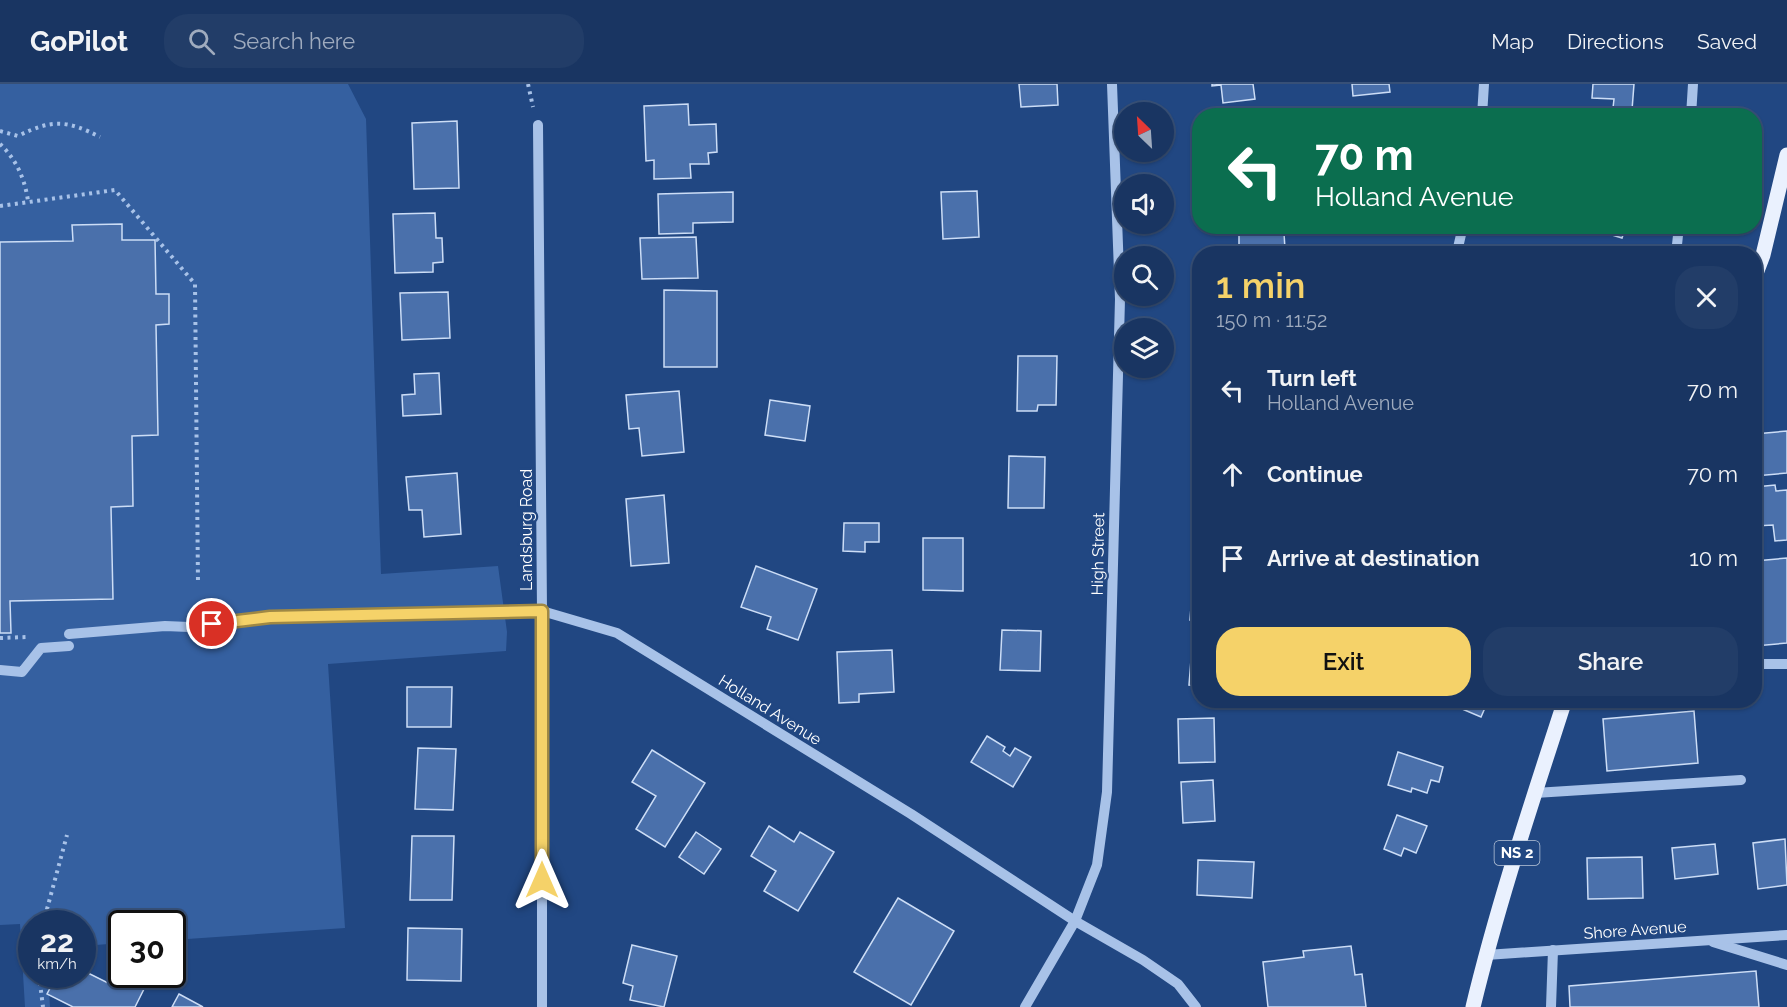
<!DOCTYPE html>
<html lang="en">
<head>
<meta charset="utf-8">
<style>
	body { margin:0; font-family:Raleway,sans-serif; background:#223d68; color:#f1f3f6; height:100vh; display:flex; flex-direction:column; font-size:22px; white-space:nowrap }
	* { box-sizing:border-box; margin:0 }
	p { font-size:20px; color:#9fabbe }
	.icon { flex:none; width:33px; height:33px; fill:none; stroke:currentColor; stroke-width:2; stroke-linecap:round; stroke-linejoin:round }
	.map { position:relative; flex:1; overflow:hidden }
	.panel { position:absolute; left:1192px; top:162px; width:570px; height:462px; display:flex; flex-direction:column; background:#193562; border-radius:24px; box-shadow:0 2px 4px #0004,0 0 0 2px #375077 }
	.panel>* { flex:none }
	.hud { position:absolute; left:1192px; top:24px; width:570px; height:126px; border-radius:24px; box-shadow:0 2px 4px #0004,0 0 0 2px #375077; background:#0b6e4f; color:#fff; overflow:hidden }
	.needle { width:39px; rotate:335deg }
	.controls { position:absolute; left:1114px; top:18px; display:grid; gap:12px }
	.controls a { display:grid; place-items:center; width:60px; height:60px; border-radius:50%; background:#193562; box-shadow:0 2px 4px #0004,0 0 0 2px #375077; font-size:30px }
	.speed { position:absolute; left:18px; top:826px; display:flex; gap:12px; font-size:30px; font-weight:700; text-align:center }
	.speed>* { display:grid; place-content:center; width:78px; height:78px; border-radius:50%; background:#193562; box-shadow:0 2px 4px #0004,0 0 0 2px #375077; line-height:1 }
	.speed small { font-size:15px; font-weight:400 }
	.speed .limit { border:3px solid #111; border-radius:9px; background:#fff; color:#111 }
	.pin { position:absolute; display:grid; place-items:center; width:51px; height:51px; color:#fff; margin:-26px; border:3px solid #fff; border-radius:50%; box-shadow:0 2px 6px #0007 }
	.me { position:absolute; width:66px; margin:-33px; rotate:0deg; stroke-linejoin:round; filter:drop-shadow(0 0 4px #0008) }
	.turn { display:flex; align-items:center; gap:21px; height:126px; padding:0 24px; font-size:27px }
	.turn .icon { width:78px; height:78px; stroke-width:2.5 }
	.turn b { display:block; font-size:42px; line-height:51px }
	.round { display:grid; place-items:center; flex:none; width:63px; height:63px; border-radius:24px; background:#223d68 }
	.overview { display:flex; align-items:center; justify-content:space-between; height:102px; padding:0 24px }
	h1 { font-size:36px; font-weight:600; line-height:45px; color:#f5d269 }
	.primary-button { display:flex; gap:12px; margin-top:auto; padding:12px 24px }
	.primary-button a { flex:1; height:69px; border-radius:24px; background:#f5d269; color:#111; font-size:24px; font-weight:600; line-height:69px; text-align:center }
	.primary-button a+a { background:#223d68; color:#f1f3f6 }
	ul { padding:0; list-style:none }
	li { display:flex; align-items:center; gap:18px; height:84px; padding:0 24px }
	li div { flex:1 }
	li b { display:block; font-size:22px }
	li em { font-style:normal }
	header { display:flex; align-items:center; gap:36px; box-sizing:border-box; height:84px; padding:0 30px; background:#193562; border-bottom:2px solid #375077 }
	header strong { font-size:28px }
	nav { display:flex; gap:33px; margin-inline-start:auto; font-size:21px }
	.search { width:420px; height:54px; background:#223d68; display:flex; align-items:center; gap:15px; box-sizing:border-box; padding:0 21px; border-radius:24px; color:#9fabbe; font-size:22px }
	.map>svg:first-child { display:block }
	.green { fill:#3560a0 }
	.building { fill:#4a70ab; stroke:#ccddf6; stroke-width:1.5 }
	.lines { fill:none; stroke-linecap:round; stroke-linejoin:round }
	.path { stroke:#a8c2e8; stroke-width:4; stroke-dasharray:3 4.5; stroke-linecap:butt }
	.minor { stroke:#a8c2e8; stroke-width:10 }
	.major { stroke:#eaf1fe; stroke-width:15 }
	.route-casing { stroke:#9f8844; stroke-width:15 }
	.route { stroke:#f5d269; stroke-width:10 }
	.labels { text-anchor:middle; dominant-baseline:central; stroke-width:4.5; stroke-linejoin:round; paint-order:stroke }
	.shield { fill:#214782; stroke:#bcc8da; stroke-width:1.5 }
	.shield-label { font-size:15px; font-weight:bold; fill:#fff }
	.street-label { font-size:16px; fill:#fff; stroke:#214782 }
</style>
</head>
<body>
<header>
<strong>GoPilot</strong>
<div class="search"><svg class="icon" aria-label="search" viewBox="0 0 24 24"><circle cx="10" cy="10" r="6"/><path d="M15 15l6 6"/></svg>Search here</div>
<nav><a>Map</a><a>Directions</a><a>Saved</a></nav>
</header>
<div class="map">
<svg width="1787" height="923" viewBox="0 0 1787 923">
	<rect width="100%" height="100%" fill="#214782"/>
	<!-- green -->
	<polygon class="green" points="0,0 348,0 366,35 381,490 498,482 507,548 506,567 328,580 345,844 173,856 172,840 122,840 121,859 83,862 82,840 32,840 32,891 48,891 50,923 25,923 20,840 0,841"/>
	<!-- building -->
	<g class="building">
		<polygon points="1019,0 1057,0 1058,21 1021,23"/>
		<polygon points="1212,0 1253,0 1255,15 1223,19 1221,1 1212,2"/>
		<polygon points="1352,0 1389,0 1390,8 1353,12"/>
		<polygon points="1593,0 1634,0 1632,26 1613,24 1614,15 1592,14"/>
		<polygon points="688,20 689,41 716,40 717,68 708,69 709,80 690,80 691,94 654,95 654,76 646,77 644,22"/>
		<polygon points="457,37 459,104 414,105 412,39"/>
		<polygon points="977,107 979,153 943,155 941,108"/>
		<polygon points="733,108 733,138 693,139 693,149 659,150 658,110"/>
		<polygon points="435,129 436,154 442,154 443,178 433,179 433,188 395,189 393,130"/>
		<polygon points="122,140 122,156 155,156 156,210 169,210 169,240 156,241 158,351 132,352 133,422 111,423 113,515 10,517 11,549 0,549 0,158 73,157 72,141"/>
		<polygon points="1597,142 1626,142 1622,154 1612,151 1613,148"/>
		<polygon points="1284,149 1285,165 1276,165 1276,170 1239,170 1239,150"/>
		<polygon points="696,153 698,194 642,195 640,154"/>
		<polygon points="664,206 717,207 717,283 664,283"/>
		<polygon points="448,208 450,254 402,256 400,209"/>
		<polygon points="1018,272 1057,272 1056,321 1038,321 1037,327 1017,327"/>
		<polygon points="439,289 441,330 403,332 402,311 415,310 414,290"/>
		<polygon points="1200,292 1200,336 1198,336 1195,293"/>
		<polygon points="679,307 684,368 642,372 639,344 629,345 626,311"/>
		<polygon points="770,316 810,322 805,357 765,351"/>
		<polygon points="1787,347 1787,389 1755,392 1755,350"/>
		<rect x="1196" y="363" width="4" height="38"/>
		<polygon points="1009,372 1045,373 1044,424 1008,424"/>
		<polygon points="457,389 461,450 424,453 422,426 409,426 406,393"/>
		<polygon points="1775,401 1776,407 1787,406 1787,456 1775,457 1773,441 1755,442 1755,403"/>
		<polygon points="664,411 669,479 631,482 626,415"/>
		<polygon points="844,439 879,439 879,458 865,458 865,468 843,467"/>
		<polygon points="923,454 963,454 963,507 923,506"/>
		<polygon points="1787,474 1787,559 1755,562 1755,477"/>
		<polygon points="756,482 817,505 798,556 767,545 771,533 741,523"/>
		<polygon points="1193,497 1200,498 1200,537 1190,536"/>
		<polygon points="1002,546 1041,547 1040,587 1000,586"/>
		<polygon points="1192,563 1200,563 1200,602 1189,601"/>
		<polygon points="892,566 894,608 859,610 859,618 839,619 837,568"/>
		<polygon points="407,603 452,603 451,643 407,643"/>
		<polygon points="1441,616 1487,616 1488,617 1481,633"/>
		<polygon points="1694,627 1698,679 1607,687 1603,635"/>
		<polygon points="1214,634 1215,678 1179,679 1178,635"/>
		<polygon points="987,652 1005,663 1003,667 1010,672 1015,664 1031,673 1013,703 971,678"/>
		<polygon points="418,664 456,665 453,726 415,725"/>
		<polygon points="652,666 705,699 665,763 636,745 656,712 632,698"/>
		<polygon points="1398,668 1443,683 1439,698 1431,696 1427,709 1412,704 1411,708 1388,701"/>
		<polygon points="1213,696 1215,737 1183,739 1181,698"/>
		<polygon points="1397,731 1427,742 1416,769 1404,764 1401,772 1384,765"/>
		<polygon points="769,742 794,758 800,748 834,768 798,827 764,807 776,787 751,772"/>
		<polygon points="696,748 721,765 704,790 679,773"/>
		<polygon points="412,752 454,752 452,816 410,816"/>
		<polygon points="1785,755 1787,801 1758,805 1753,759"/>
		<polygon points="1715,760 1718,790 1675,795 1672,764"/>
		<polygon points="1642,773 1643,814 1588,815 1587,774"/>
		<polygon points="1198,776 1254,778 1252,814 1197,811"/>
		<polygon points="898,814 954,847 911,921 854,888"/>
		<polygon points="408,844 462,845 461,897 407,896"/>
		<polygon points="632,861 677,872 664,923 630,916 633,902 623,899"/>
		<polygon points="1351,862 1355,891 1362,890 1366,923 1268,923 1263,878 1304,873 1303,867"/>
		<polygon points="122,872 122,891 151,891 135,923 73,923 47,910 57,891 82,891 82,886 108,899"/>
		<polygon points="1756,887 1759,923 1570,923 1569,902"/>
		<polygon points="179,910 203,923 172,923"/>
	</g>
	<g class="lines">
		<!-- path -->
		<g class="path">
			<polyline points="528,0 533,23"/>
			<path d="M0,47L18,52C52,35 67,36 100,53"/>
			<path d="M0,60C16,75 25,95 28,117"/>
			<polyline points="0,122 115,106 195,200 198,499"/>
			<polyline points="0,554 26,553"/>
			<polyline points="43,840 67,751"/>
			<polyline points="39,891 43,923"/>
		</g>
		<!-- minor -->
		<g class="minor">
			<polyline points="1482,32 1484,0"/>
			<polyline points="1691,32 1693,0"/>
			<polyline points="538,41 542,527 542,923"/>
			<polyline points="1457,168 1463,142"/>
			<polyline points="1676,170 1679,142"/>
			<polyline points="69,550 165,542 189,543 235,536 270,533 542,527 617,549 911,730 1075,837 1143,876 1178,900 1196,923"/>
			<polyline points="1755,580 1787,580"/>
			<polyline points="0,586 22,588 41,564 69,562"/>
			<polyline points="1535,709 1741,696"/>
			<polyline points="1713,858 1787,881"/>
			<polyline points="1486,871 1787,851"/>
			<polyline points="1025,923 1075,837 1097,781 1107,708 1120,215 1112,0"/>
			<polyline points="1551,923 1553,866"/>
		</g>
		<!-- major -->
		<g class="major">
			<polyline points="1755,192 1763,171 1787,71"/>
			<path d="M1473,923C1498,819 1532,718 1565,616"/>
		</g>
	</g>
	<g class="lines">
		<defs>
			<polyline id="route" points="212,540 270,533 542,527 542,796"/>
		</defs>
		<!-- route casing -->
		<use href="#route" class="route-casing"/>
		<!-- route -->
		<use href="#route" class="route"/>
	</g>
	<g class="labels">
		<!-- shield labels -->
		<rect class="shield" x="1494.5" y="757" width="45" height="24" rx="4.5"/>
		<g class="shield-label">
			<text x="1517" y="769">NS 2</text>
		</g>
		<!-- street labels -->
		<g class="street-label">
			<text transform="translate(526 446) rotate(-90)">Landsburg Road</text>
			<text transform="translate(1098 470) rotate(-89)">High Street</text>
			<text transform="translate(770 626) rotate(32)">Holland Avenue</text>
			<text transform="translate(1635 846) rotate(-4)">Shore Avenue</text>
		</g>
	</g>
</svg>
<div class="controls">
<a><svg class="needle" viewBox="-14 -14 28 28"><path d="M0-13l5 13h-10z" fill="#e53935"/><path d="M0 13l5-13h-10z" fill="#9fabbe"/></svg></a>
<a><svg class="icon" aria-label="sound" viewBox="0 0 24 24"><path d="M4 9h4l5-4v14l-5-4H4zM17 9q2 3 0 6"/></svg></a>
<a><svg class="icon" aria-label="search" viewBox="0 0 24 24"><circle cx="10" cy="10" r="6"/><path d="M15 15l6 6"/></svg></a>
<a><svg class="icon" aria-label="layers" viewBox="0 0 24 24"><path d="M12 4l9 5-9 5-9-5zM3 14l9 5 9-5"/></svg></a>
</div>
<div class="speed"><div>22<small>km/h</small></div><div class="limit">30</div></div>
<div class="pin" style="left:212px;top:540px;background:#d93025"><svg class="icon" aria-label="arrive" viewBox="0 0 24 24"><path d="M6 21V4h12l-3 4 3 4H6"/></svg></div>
<svg class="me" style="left:542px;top:796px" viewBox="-20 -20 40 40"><path d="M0-17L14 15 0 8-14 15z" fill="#f5d269" stroke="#fff" stroke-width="4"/></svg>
<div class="hud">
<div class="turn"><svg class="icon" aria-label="left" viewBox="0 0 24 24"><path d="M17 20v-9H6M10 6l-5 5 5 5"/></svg><div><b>70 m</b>Holland Avenue</div></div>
</div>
<section class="panel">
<div class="overview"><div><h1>1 min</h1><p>150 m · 11:52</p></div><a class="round"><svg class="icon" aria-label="close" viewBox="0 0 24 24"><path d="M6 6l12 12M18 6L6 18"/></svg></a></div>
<ul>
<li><svg class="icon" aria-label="left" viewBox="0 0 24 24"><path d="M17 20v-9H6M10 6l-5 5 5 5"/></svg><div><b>Turn left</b><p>Holland Avenue</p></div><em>70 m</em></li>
<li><svg class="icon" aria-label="ahead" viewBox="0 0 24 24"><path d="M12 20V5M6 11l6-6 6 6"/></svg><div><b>Continue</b></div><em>70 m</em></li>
<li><svg class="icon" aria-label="arrive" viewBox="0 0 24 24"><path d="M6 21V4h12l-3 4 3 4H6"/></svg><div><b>Arrive at destination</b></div><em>10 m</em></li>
</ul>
<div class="primary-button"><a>Exit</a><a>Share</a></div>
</section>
</div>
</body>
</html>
